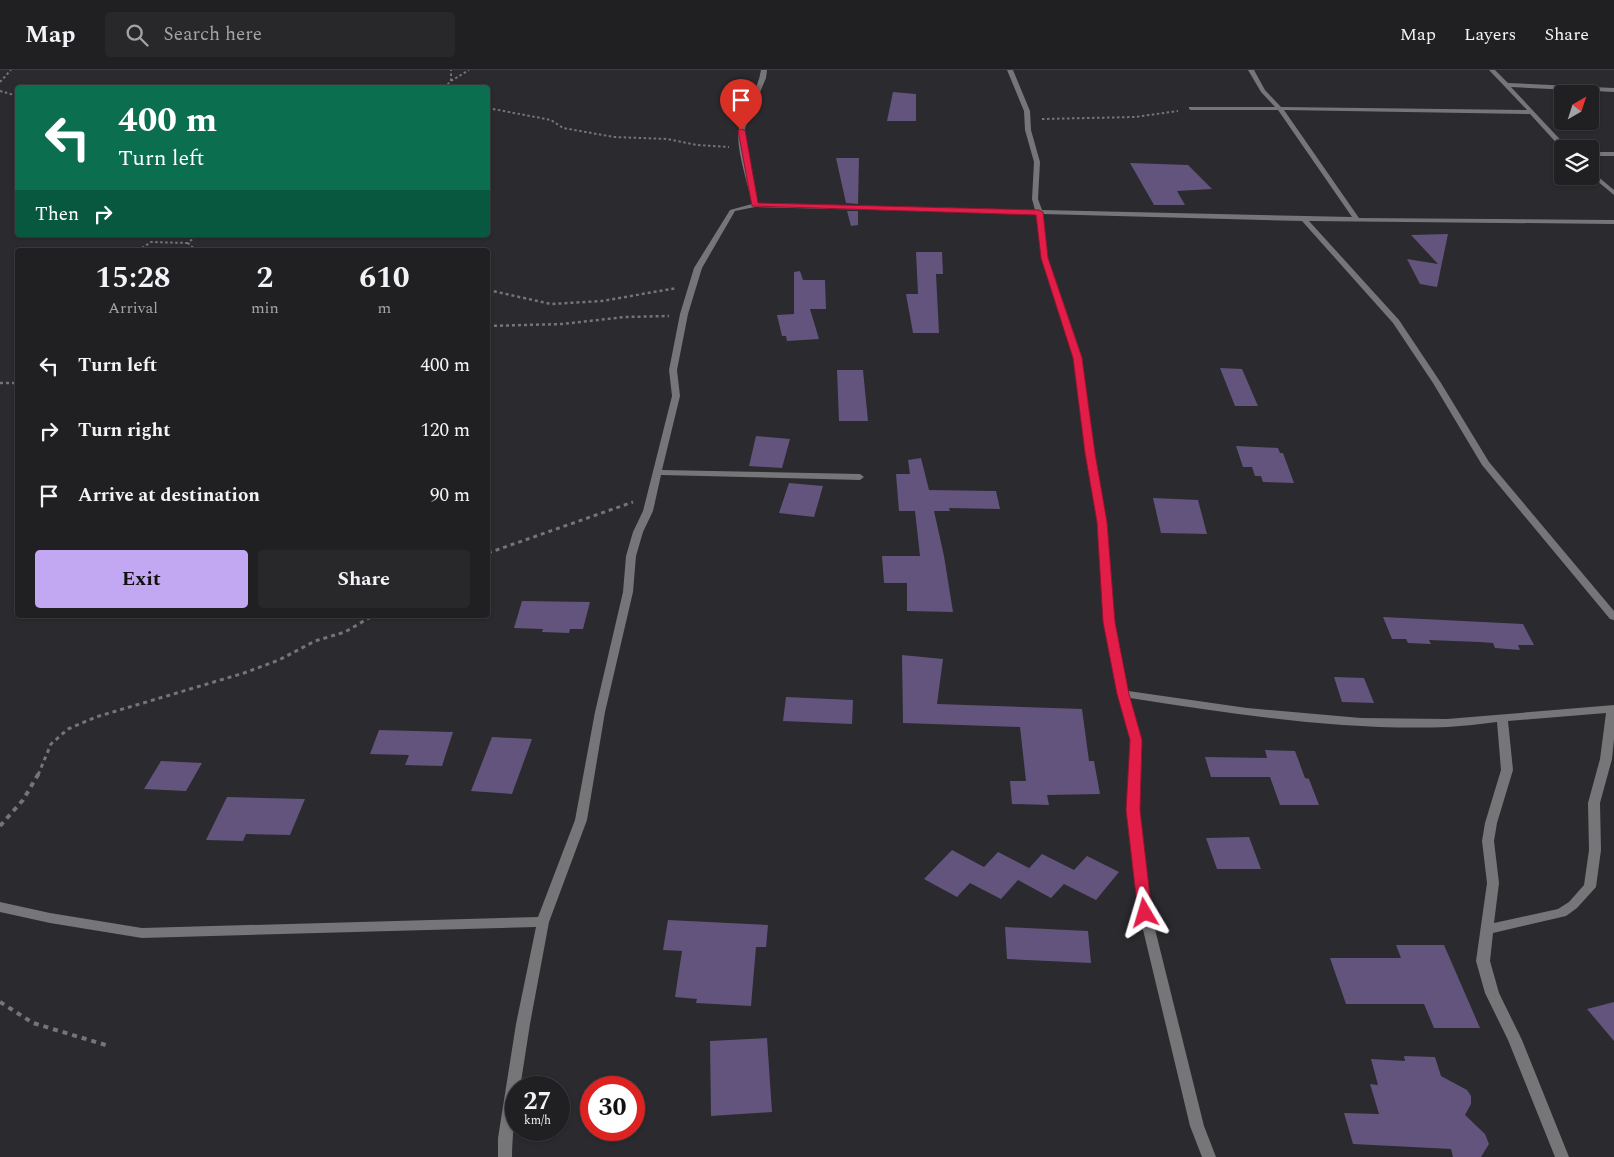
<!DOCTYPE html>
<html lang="en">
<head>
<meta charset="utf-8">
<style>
	body { margin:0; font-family:Spectral,serif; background:#28282a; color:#f1f3f6; height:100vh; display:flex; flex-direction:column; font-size:19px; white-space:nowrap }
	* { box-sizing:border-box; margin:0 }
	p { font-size:16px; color:#a2a3a5 }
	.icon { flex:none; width:28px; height:28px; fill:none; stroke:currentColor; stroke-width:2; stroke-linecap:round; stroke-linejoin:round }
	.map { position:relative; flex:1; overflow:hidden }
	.sheet { position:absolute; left:15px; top:178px; width:475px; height:370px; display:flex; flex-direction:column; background:#202022; border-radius:5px; box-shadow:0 1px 4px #0004,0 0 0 1px #3d3e40 }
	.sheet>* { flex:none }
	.top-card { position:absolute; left:15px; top:15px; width:475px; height:152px; border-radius:5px; box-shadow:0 1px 4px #0004,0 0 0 1px #3d3e40; background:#0b6e4f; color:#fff; overflow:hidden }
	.needle { width:32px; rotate:39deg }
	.fabs { position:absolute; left:1554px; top:15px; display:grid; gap:10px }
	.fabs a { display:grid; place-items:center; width:45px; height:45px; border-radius:5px; background:#202022; box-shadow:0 1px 4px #0004,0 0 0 1px #3d3e40; font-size:25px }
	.speed { position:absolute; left:505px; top:1006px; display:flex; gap:10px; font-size:25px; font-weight:700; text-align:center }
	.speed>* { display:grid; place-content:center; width:65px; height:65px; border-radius:50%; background:#202022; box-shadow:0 1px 4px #0004,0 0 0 1px #3d3e40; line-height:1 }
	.speed small { font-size:12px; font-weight:400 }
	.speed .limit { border:8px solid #d22; background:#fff; color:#111 }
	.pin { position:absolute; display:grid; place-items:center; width:42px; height:42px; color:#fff; margin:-51px -21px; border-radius:50% 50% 50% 0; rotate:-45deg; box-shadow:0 0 5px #0007 }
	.pin .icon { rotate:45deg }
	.me { position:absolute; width:55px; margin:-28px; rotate:353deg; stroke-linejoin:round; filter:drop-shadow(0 0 4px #0008) }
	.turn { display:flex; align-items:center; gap:18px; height:105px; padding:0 20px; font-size:22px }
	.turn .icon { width:65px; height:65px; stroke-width:2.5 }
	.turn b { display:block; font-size:35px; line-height:42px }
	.then { display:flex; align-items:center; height:48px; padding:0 20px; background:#0003; gap:10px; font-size:19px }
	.eta { display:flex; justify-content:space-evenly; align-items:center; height:85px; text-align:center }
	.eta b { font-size:30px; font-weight:700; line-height:35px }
	.action { display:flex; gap:10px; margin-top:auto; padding:10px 20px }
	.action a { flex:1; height:58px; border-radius:5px; background:#c2a8f2; color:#111; font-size:20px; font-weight:700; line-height:58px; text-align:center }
	.action a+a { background:#28282a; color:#f1f3f6 }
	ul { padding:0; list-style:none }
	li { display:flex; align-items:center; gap:15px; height:65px; padding:0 20px }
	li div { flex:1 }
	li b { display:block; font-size:19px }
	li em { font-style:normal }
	header { display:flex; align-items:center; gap:30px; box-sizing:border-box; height:70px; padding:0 25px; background:#202022; border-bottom:1px solid #3d3e40 }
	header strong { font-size:24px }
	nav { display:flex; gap:28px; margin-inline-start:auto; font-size:18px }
	.search { width:350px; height:45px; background:#28282a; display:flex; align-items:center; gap:12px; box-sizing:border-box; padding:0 18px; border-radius:5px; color:#a2a3a5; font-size:19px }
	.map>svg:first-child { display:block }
	.building { fill:#62547c }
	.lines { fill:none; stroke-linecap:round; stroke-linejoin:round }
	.path-far3 { stroke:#757477; stroke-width:2; stroke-dasharray:2.5 2.5; stroke-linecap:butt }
	.path-far2 { stroke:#757477; stroke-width:2.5; stroke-dasharray:3 3; stroke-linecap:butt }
	.path-far1 { stroke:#757477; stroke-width:3; stroke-dasharray:4 4; stroke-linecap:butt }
	.path { stroke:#757477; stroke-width:4; stroke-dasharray:5 5; stroke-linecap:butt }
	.minor { fill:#767577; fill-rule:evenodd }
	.route { fill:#e11d48; stroke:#92132f }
</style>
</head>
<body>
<header>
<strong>Map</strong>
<div class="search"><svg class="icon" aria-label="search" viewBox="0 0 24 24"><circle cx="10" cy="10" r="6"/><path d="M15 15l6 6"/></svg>Search here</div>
<nav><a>Map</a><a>Layers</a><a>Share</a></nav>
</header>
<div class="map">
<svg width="1614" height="1087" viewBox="0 0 1614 1087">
	<rect width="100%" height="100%" fill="#2b2a2e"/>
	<!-- building -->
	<g class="building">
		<polygon points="893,22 916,24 916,51 887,51"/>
		<polygon points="836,88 859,88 858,134 846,133"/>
		<polygon points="1130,93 1188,95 1212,119 1177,121 1185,135 1154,135"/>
		<polygon points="847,141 858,141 858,155 851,156"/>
		<polygon points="1448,164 1437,217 1420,214 1407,189 1438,194 1411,165"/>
		<polygon points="916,182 942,182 943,204 936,204 939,263 913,263 906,224 918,224"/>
		<polygon points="800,201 803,210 825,210 826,239 810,239 819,269 787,271 786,266 782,266 777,245 794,244 794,202"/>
		<polygon points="1220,298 1242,299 1258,336 1235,336"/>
		<polygon points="837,300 863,300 868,351 839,351"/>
		<polygon points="756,366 790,369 782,398 749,396"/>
		<polygon points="1236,376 1278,378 1280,383 1283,383 1294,413 1263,412 1261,406 1255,406 1252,397 1243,397"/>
		<polygon points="921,388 929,420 996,421 1000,439 949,438 950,441 934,441 944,486 953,542 907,541 907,513 884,513 882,486 920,486 915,441 899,441 896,404 910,404 908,390"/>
		<polygon points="789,413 823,416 814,447 779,443"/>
		<polygon points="1153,428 1198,430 1207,464 1161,463"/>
		<polygon points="522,531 590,532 583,559 570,559 569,563 542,562 543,559 514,558"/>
		<polygon points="1383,547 1523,554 1534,575 1518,575 1520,580 1495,578 1493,573 1479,572 1429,570 1431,574 1408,573 1406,569 1392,569"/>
		<polygon points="902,585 943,589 937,634 1082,639 1089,691 1094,691 1100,724 1047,725 1049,735 1012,734 1010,711 1026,711 1020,657 903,653"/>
		<polygon points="1334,607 1364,608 1374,633 1342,632"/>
		<polygon points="786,627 853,630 852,654 783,651"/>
		<polygon points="379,660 453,662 442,696 405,695 409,685 370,684"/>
		<polygon points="492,667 532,669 512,724 471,721"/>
		<polygon points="1265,680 1295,681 1305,708 1309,709 1319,735 1280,735 1270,707 1211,707 1205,687 1267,688"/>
		<polygon points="161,691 202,693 186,721 144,719"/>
		<polygon points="227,727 305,729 290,765 246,764 243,771 206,770"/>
		<polygon points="1249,767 1261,799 1217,799 1206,768"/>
		<polygon points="952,780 984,797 998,782 1029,798 1021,807 1042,784 1074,800 1087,786 1119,802 1096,830 1064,814 1051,828 1018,810 1001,829 970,813 957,827 924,809"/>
		<polygon points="668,850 768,855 766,877 756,877 751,936 696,933 697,929 675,927 682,881 663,880"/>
		<polygon points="1005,857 1088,861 1091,893 1007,889"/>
		<polygon points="1396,875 1444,875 1480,958 1434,958 1424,934 1346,934 1330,888 1401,888"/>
		<polygon points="1614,932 1614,971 1587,939"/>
		<polygon points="767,968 772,1042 711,1046 710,971"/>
		<polygon points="1404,986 1435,987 1441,1006 1467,1020 1471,1026 1471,1034 1465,1045 1485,1064 1489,1074 1481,1087 1453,1087 1451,1079 1353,1074 1344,1043 1379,1044 1370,1014 1378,1015 1371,989 1405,991"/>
	</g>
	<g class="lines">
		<!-- path-far3 -->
		<g class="path-far3">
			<polyline points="451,11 469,0"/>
			<polyline points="0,12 11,0"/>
			<polyline points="444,18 451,11 451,0"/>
			<polyline points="0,21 18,26"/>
			<polyline points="488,38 551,50 563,58 614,67 667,69 697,75 729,77"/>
			<polyline points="1042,49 1135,47 1178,41"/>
			<polyline points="142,178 151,172 188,173"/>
			<polyline points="193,178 188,173 197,165"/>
		</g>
		<!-- path-far2 -->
		<g class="path-far2">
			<polyline points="192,177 194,180"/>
			<polyline points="140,180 144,177"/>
			<polyline points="488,220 551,234 602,231 677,218"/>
			<polyline points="488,256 562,254 625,247 669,246"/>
			<polyline points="0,313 18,313"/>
		</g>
		<!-- path-far1 -->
		<g class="path-far1">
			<polyline points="488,483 633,432"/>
			<polyline points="38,705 51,674 68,659 96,647 244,603 279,590 315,571 345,562 374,545"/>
		</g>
		<!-- path -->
		<g class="path">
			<polyline points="0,756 23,730 39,703"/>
			<polyline points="0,932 33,953 109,976"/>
		</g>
		<!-- minor -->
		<g class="minor">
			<path d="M761,0H767L766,8L745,58L747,84L758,133L1035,140L1032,129L1034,92L1025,60L1024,41L1007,0H1013L1030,41L1031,60L1040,92L1038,129L1042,140L1352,147L1278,40H1191L1189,39V37H1275L1261,22L1248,0H1254L1265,20L1281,37L1527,40L1489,0H1495L1508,13L1614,18V22L1511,17L1569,79H1562L1530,44L1284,40L1359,148L1614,150V154L1309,151L1399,250L1441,313L1489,392L1614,541V550L1610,549L1482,395L1433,313L1393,253L1302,151L1043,144L1048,188L1082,287L1094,383L1107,452L1114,551L1128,621L1247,638L1361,648L1447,649L1614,635V669L1612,689L1600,733L1601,780L1596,817L1577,838L1566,846L1493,863L1490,891L1499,923L1522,970L1569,1087H1555L1508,970L1485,923L1476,891L1487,813L1482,771L1485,753L1501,700L1497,652C1480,654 1464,656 1448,657C1341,661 1234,644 1130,628L1142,670L1139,740L1151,843L1204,1056L1216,1087H1202L1190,1056L1139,843L1127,740L1130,670L1118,624L1104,551L1097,452L1086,383L1074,287L1042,188L1036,144L755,137L735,141L702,198L688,244L677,300L680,326L662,400L860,404L864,407L860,410L661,405L653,441L643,462L636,486L633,522L605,642L587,750L549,852L530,954L520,1018H516C516,1041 512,1064 512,1087H498V1068L516,954L536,857L142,868L50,853L0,842V832L50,843L142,858L538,847L575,750L595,642L623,522L626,486L633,462L643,441L672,326L669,300L680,244L694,198L730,140L752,134C748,113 735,77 739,58C743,37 758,21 761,0ZM1606,643L1600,689L1588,733L1589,780L1584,815L1569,832L1558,839L1494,853L1499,813L1494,771L1497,753L1513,700L1508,651Z"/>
			<rect x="1590" y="82" width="24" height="4"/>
			<polygon points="1590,100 1614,120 1614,125 1590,105"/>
		</g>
	</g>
	<!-- route -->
	<polygon class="route" points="741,59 745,60 758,133 1039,140 1043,142 1048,188 1082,288 1095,383 1107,452 1115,552 1129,624 1142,670 1140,740 1152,843 1150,847 1140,847 1138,843 1126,740 1130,670 1117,624 1103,552 1097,452 1085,383 1073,288 1041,188 1036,145 752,136 738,60"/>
</svg>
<div class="fabs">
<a><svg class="needle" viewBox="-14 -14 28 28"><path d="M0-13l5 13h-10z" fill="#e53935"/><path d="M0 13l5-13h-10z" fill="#a2a3a5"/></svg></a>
<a><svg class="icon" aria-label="layers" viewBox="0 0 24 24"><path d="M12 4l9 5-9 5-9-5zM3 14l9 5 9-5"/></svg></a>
</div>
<div class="speed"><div>27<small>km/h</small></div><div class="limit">30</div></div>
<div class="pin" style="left:741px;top:60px;background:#d93025"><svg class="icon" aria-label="arrive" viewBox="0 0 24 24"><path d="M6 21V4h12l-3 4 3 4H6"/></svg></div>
<svg class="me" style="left:1145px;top:843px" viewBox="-20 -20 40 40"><path d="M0-17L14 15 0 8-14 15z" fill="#e11d48" stroke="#fff" stroke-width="4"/></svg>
<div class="top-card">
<div class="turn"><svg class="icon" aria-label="left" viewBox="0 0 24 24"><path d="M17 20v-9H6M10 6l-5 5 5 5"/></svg><div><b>400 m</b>Turn left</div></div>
<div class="then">Then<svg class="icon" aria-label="right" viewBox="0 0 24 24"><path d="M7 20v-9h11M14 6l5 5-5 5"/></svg></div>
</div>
<section class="sheet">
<div class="eta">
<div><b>15:28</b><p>Arrival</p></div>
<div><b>2</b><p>min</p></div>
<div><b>610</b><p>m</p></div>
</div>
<ul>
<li><svg class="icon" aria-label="left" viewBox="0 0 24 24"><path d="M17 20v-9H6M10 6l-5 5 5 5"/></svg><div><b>Turn left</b></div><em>400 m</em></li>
<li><svg class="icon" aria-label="right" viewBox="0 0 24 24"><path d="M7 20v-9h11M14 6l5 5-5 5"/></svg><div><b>Turn right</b></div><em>120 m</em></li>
<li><svg class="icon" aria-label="arrive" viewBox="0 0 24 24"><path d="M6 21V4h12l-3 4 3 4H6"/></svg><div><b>Arrive at destination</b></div><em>90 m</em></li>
</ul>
<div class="action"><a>Exit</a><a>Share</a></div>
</section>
</div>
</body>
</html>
